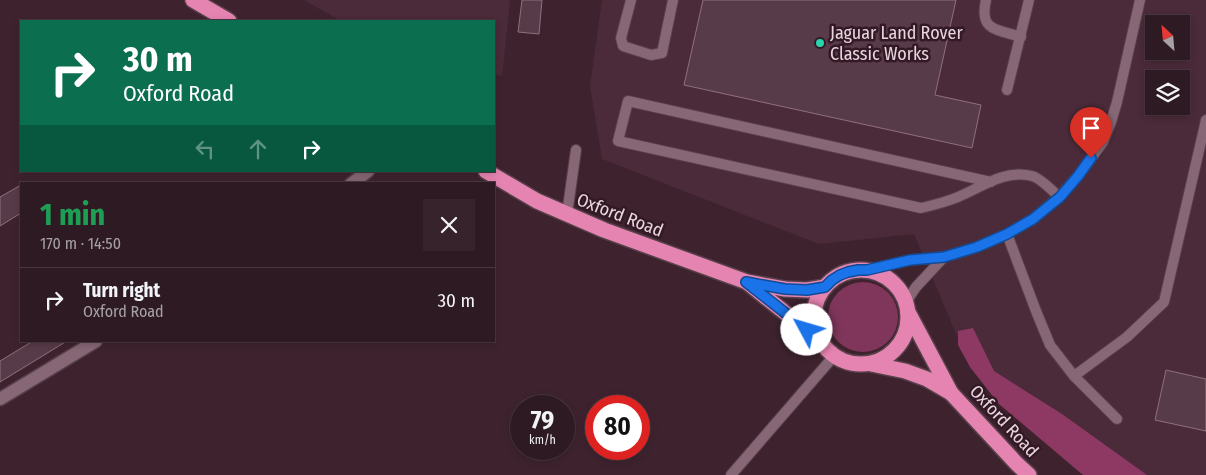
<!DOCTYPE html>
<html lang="en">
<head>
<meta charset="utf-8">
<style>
	body { margin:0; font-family:"Fira Sans Condensed",sans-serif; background:#36232b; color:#f1f3f6; height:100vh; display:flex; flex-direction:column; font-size:19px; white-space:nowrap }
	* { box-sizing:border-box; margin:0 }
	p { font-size:16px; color:#a7a1a6 }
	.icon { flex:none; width:28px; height:28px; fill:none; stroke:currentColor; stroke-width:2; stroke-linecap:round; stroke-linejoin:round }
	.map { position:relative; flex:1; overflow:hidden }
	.sheet { position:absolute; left:20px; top:182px; width:475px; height:160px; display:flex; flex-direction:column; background:#2e1a23; border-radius:0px; box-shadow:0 2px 8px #0003,0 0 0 1px #493841 }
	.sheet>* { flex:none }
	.hud { position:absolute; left:20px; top:20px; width:475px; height:152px; border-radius:0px; box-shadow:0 2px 8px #0003,0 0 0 1px #493841; background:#0b6e4f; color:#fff; overflow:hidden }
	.needle { width:32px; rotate:334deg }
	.tools { position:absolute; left:1145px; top:15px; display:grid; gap:10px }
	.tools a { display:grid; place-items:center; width:45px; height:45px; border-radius:0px; background:#2e1a23; box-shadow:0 2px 8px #0003,0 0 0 1px #493841; font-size:25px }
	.speed { position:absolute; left:510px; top:395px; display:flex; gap:10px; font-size:25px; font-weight:700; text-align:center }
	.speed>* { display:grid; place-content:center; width:65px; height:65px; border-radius:50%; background:#2e1a23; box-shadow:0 2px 8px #0003,0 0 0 1px #493841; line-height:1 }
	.speed small { font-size:12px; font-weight:400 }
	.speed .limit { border:8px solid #d22; background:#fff; color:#111 }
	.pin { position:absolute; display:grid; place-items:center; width:42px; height:42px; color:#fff; margin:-51px -21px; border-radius:50% 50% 50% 0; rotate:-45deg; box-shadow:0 0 5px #0007 }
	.pin .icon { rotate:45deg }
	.me { position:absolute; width:55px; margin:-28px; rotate:309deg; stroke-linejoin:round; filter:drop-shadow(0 0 4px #0008) }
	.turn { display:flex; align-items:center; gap:18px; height:105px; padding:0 20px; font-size:22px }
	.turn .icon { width:65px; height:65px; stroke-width:2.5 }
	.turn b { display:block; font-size:35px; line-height:42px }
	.lanes { display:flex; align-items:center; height:48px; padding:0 20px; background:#0003; justify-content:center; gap:25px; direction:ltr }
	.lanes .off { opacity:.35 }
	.round { display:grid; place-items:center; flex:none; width:52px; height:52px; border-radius:0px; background:#36232b }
	.head { display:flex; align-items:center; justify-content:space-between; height:85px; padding:0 20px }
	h1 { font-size:30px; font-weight:700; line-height:38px; color:#1e9e55 }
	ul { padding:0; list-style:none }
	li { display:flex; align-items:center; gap:15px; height:65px; padding:0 20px; border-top:1px solid #493841 }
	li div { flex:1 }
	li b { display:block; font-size:19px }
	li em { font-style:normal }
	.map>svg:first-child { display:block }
	.built { fill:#4b2a39; fill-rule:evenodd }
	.green { fill:#80355a }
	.forest { fill:#8e3963 }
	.building { fill:#583b48; stroke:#90707d }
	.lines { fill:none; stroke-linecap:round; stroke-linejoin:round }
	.lane-casing { stroke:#57404a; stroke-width:12 }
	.street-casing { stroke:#57404a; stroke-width:15 }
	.highway-casing { stroke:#57404a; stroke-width:18 }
	.lane { stroke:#876775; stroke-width:10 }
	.street { stroke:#876775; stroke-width:12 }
	.highway { stroke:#e684b1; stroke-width:15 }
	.route-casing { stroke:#114b97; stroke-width:12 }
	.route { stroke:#1a73e8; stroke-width:9 }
	.poi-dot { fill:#28d5ad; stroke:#331925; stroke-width:2 }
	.labels { text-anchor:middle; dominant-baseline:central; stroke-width:5; stroke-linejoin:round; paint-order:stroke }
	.poi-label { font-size:18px; fill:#e7d5dc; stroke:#331925; text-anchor:start }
	.street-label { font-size:18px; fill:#e7d5dc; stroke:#331925 }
</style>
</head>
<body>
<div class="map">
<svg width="1206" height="475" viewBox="0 0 1206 475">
	<rect width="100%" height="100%" fill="#3e232f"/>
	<!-- built -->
	<g class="built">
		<polygon points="304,0 510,0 502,76 494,74 494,21 341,21"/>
		<path d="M602,0H1206V475H1083L999,404L970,367L914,234L819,244L602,159L590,86ZM1154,24H1181V51H1154ZM1154,79H1181V106H1154Z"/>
	</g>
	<!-- green -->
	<circle class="green" cx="863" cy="317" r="35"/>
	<!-- forest -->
	<polygon class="forest" points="973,328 994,371 1062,414 1147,475 1083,475 999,404 970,367 958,345 958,331"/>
	<!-- building -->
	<g class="building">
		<polygon points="522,0 542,0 539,34 518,32"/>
		<polygon points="703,0 956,0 935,95 981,105 972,148 684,85"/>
		<polygon points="21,185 21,213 0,226 0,197"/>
		<polygon points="33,341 67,341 0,382 0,361"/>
		<polygon points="1166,370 1206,379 1206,431 1155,420"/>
	</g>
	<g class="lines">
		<defs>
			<g id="lane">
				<polyline points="631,0 621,38 623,46 651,55 662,53 673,0"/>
				<path d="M986,0C979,31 996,29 1021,37"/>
				<polyline points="1007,90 1029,0"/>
				<path d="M991,182L628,101L618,141L921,208C934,205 946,202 958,197C982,187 1005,169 1032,176C1040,178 1053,191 1059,197"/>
				<polyline points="567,214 576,150"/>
				<polyline points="1007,234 1036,311 1050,345 1074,376 1127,337 1164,302 1206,120"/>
				<polyline points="867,270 910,260 944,257 977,247 1007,234 1033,219 1059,197 1078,176 1103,142 1111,122 1117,102 1140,0"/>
				<polyline points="906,302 916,287 944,257"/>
				<polyline points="1074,376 1117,419"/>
				<polyline points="731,475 834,356"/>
			</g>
			<g id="street">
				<polyline points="351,184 368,171"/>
				<polyline points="0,399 96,341"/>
			</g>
			<g id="highway">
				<polyline points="193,0 229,21"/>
				<polyline points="486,171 537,201 604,230 747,282 785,289 807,290 825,287"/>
				<circle cx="861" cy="317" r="47"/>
				<polyline points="748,283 819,340"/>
				<polyline points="908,312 951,393 1017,464 1029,475"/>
				<polyline points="871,364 905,371 927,379 951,393"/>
			</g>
		</defs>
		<!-- lane casing -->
		<use href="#lane" class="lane-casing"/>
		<!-- street casing -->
		<use href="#street" class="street-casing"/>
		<!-- highway casing -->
		<use href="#highway" class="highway-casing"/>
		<!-- lane -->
		<use href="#lane" class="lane"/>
		<!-- street -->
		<use href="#street" class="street"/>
		<!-- highway -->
		<use href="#highway" class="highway"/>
	</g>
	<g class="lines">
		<defs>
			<polyline id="route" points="807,330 746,282 785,289 807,290 825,287 832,280 840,275 848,272 858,270 867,270 910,260 944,257 977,247 1007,234 1033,219 1060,197 1078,176 1091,158"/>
		</defs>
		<!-- route casing -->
		<use href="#route" class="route-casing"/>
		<!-- route -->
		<use href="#route" class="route"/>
	</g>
	<!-- markers -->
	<circle class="poi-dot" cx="820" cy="43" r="5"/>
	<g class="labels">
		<!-- poi labels -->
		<g class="poi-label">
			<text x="830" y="33">Jaguar Land Rover<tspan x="830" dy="21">Classic Works</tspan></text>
		</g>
		<!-- street labels -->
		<g class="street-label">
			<text transform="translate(620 215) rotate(21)">Oxford Road</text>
			<text transform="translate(1004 421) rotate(47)">Oxford Road</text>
		</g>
	</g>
</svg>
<div class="tools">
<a><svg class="needle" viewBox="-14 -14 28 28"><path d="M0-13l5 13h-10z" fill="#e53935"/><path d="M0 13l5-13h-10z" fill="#a7a1a6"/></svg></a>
<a><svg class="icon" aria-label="layers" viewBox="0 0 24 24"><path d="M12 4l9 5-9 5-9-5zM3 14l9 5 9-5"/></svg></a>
</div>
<div class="speed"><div>79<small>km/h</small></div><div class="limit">80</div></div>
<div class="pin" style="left:1091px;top:158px;background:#d93025"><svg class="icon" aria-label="arrive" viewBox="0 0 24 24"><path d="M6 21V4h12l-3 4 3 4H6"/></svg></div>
<svg class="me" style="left:807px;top:330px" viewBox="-20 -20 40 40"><circle r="19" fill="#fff"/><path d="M0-13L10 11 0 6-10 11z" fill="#1a73e8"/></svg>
<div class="hud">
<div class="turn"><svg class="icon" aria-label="right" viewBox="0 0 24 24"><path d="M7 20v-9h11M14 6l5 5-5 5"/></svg><div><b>30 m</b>Oxford Road</div></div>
<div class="lanes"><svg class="icon off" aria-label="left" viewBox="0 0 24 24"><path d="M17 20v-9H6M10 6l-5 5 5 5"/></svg><svg class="icon off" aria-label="ahead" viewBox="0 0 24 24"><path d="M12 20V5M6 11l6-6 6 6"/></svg><svg class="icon" aria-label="right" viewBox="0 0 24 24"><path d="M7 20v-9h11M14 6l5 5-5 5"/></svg></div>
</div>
<section class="sheet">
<div class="head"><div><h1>1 min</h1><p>170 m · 14:50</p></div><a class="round"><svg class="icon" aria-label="close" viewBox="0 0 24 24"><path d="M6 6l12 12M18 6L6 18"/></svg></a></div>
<ul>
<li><svg class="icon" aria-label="right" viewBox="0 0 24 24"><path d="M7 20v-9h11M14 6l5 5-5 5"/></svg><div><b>Turn right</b><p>Oxford Road</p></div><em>30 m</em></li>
</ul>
</section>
</div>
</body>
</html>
